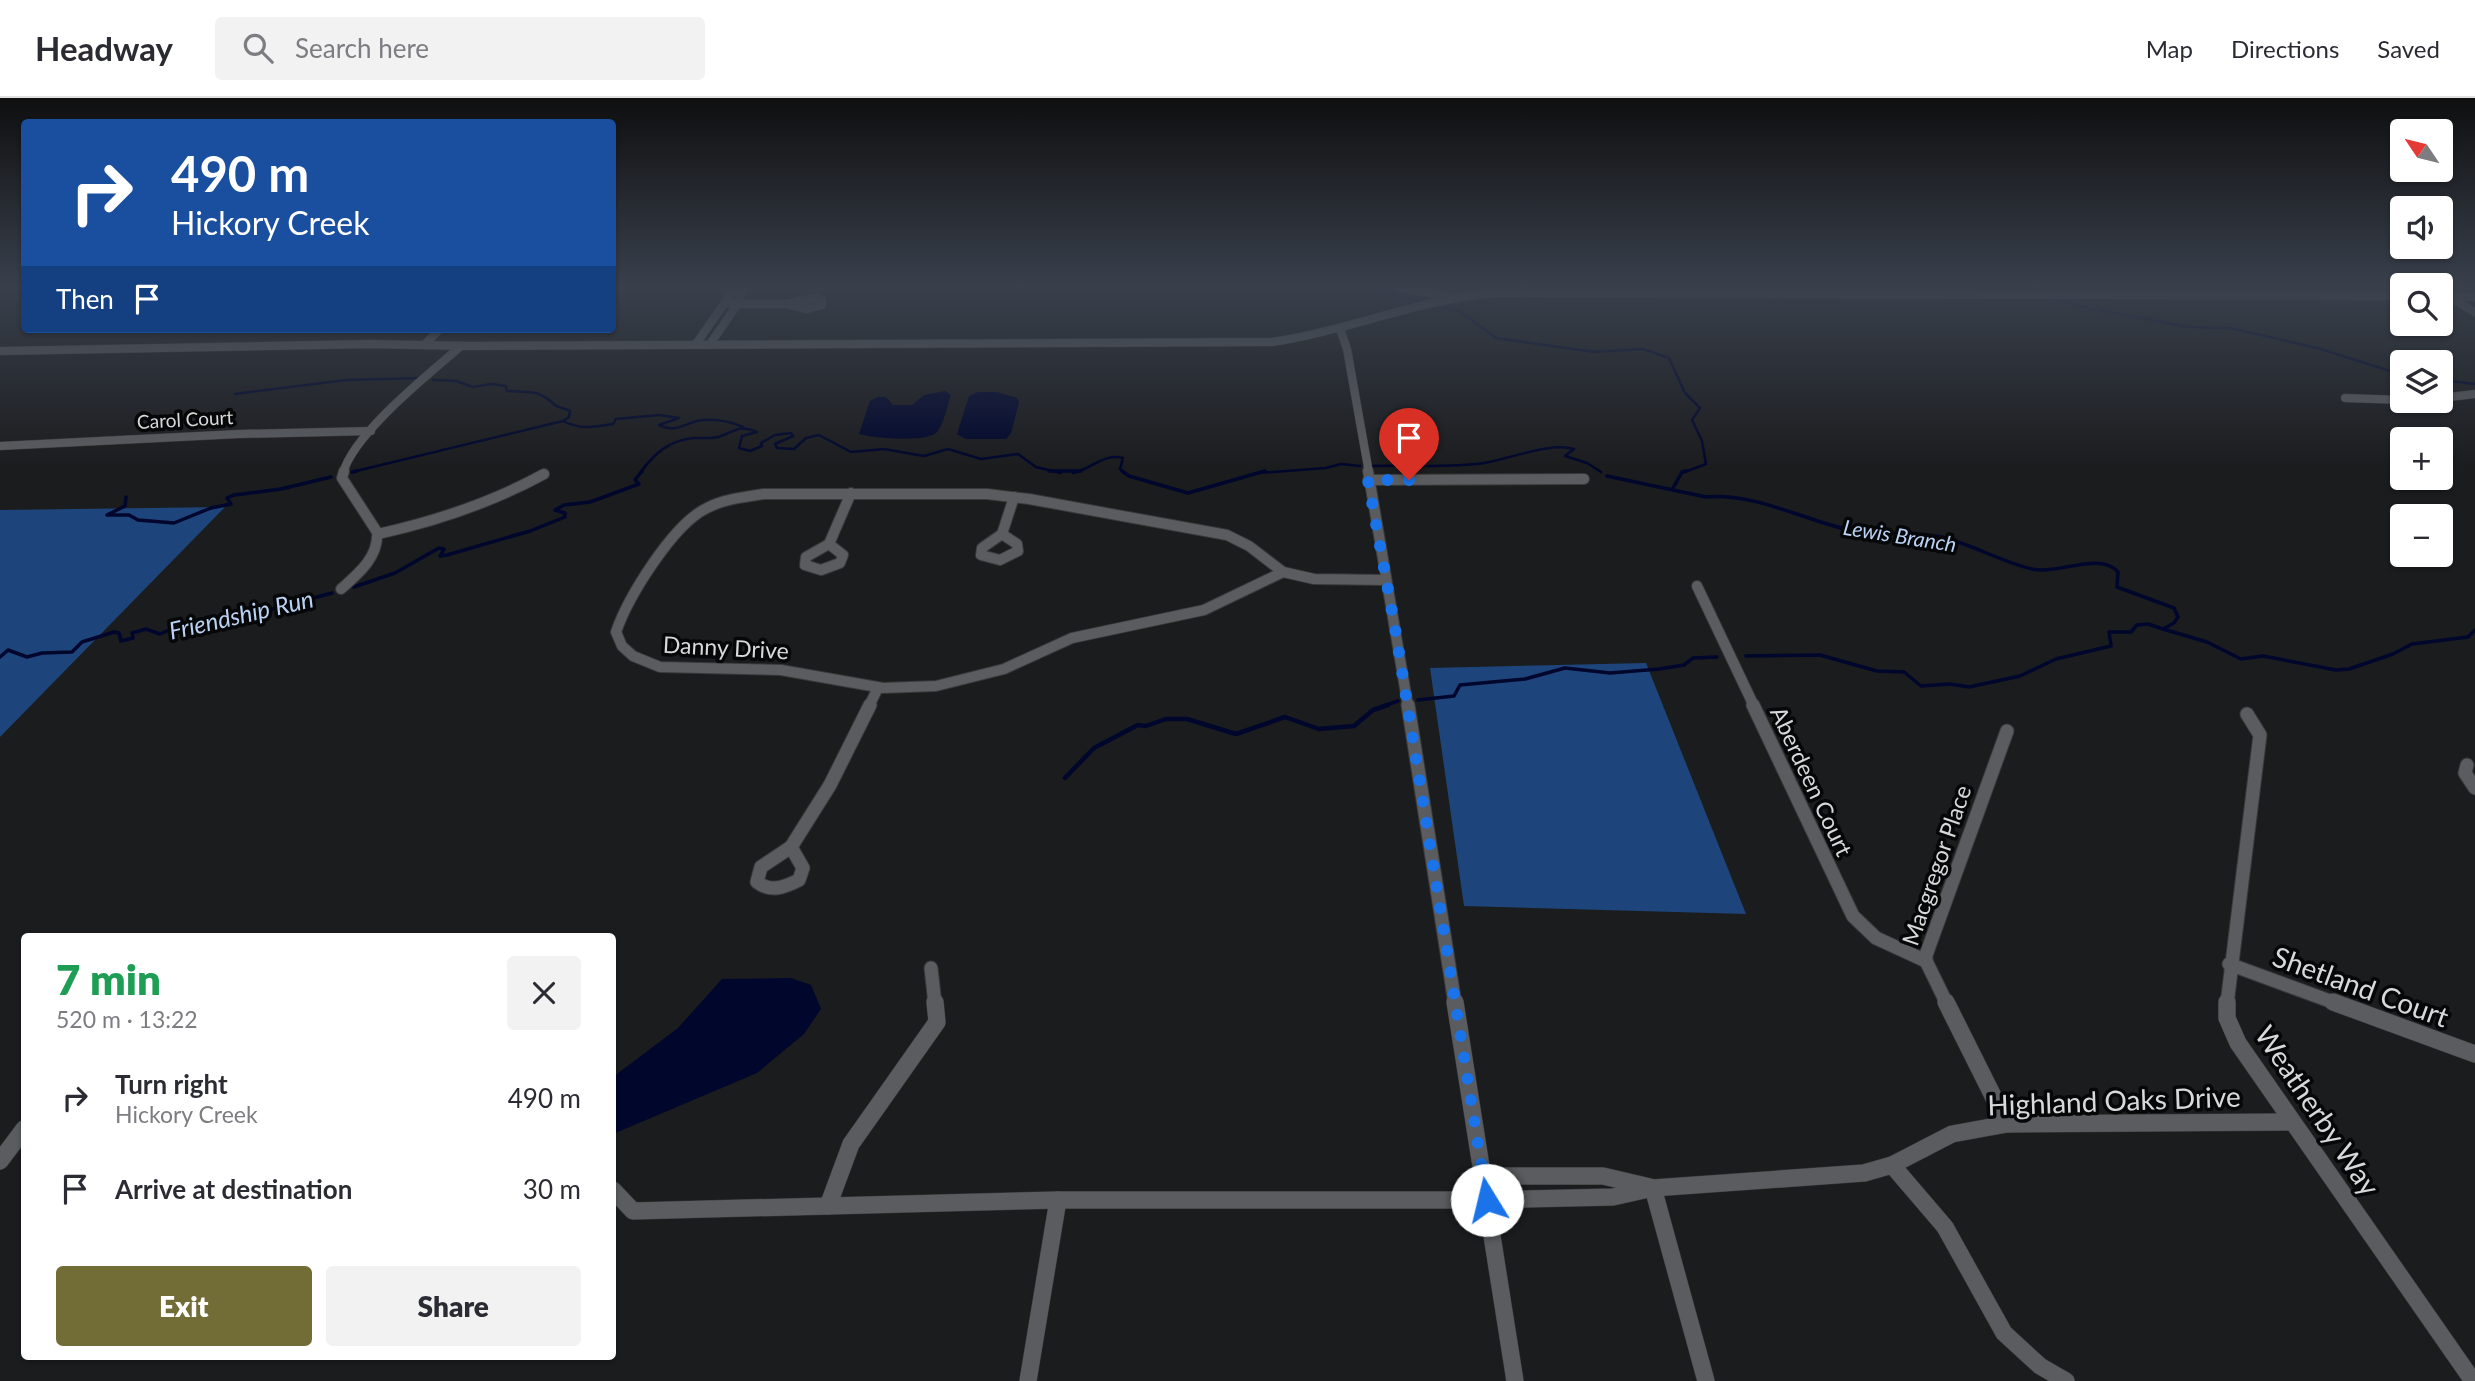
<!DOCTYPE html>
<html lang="en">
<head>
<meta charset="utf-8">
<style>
	body { margin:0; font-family:Lato,sans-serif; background:#f2f2f3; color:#2b2b33; height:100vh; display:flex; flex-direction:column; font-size:26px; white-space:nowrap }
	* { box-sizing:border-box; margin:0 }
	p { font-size:23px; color:#7c7c81 }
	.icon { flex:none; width:38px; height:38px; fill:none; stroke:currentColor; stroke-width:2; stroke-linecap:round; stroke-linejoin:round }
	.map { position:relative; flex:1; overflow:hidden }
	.details { position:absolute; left:21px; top:835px; width:595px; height:427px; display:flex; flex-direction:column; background:#fff; border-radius:7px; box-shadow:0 2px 5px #0004 }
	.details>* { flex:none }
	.top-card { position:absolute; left:21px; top:21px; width:595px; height:214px; border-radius:7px; box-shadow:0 2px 5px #0004; background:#1a4fa0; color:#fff; overflow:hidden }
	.needle { width:46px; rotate:305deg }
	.fabs { position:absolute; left:2390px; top:21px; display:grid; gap:14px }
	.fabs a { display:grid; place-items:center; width:63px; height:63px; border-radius:7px; background:#fff; box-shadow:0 2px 5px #0004; font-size:35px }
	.pin { position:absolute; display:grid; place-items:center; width:60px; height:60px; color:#fff; margin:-72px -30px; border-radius:50% 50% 50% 0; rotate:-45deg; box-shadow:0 0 7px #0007 }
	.pin .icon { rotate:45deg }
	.me { position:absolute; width:77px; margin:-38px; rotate:351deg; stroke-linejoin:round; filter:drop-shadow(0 0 5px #0008) }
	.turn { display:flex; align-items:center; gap:24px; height:147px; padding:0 35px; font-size:32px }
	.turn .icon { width:91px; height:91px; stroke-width:2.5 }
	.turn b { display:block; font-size:49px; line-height:60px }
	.then { display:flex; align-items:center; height:66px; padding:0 35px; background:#0003; gap:14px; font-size:26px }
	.round { display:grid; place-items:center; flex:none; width:74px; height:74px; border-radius:7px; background:#f2f2f3 }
	.head { display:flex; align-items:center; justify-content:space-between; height:119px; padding:0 35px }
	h1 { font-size:42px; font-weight:800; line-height:52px; color:#1e9e55 }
	.cta { display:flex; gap:14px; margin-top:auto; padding:14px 35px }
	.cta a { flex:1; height:80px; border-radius:7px; background:#726c37; color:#fff; font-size:28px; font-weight:800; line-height:80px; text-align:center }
	.cta a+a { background:#f2f2f3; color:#2b2b33 }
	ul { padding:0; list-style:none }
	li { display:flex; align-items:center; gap:21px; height:91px; padding:0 35px }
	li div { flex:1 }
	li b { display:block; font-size:26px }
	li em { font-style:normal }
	header { display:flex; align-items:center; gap:42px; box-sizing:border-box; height:98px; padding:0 35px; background:#fff; border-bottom:2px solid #e1e1e2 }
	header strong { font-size:33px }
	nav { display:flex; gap:38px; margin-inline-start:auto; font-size:24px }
	.search { width:490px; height:63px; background:#f2f2f3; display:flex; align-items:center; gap:18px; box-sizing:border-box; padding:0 24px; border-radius:7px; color:#7c7c81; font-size:26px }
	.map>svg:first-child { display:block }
	.forest { fill:#1e457b }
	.water { fill:#00062c }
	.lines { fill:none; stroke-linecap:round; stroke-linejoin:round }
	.stream-far2 { stroke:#00062c; stroke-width:2.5 }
	.stream-far1 { stroke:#00062c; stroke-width:3.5 }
	.stream { stroke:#00062c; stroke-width:4.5 }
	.minor-far3-casing { stroke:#38393b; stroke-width:9 }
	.minor-far2-casing { stroke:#38393b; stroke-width:12 }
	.minor-far1-casing { stroke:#38393b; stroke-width:15 }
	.minor-casing { stroke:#38393b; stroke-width:18 }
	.minor-far3 { stroke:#5a5c5f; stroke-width:8 }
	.minor-far2 { stroke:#5a5c5f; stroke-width:10 }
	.minor-far1 { stroke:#5a5c5f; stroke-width:13 }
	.minor { stroke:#5a5c5f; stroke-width:17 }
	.route { stroke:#1a73e8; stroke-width:12; stroke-dasharray:0 21.6 }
	.labels { text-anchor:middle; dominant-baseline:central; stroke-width:7; stroke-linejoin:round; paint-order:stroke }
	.far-street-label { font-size:19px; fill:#d8d9db; stroke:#060708 }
	.far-water-label { font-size:21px; font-style:italic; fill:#bbd2f4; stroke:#060708 }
	.street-label { font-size:23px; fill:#d8d9db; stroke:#060708 }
	.water-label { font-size:24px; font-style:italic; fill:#bbd2f4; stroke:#060708 }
	.near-street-label { font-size:28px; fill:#d8d9db; stroke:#060708 }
</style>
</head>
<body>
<header>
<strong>Headway</strong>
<div class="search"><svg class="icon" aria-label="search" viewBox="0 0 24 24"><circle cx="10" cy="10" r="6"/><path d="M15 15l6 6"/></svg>Search here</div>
<nav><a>Map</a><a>Directions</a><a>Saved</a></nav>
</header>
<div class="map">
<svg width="2475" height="1283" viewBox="0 0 2475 1283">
	<rect width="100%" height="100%" fill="#1b1c1e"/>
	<!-- forest -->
	<g class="forest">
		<polygon points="225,409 0,639 0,412"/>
		<polygon points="1646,565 1746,816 1464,808 1430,570"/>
	</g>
	<!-- water -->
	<g class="water">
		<path d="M945,293L951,297C947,308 944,325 937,334C927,345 873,340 859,336L870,303L878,299H886L893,307H912L924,297Z"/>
		<polygon points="978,294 997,294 1017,300 1019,304 1011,335 1006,341 966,341 957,336 969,298"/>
		<polygon points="791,880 811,887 821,911 804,936 757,975 613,1036 613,979 678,930 722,881"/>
	</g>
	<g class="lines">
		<!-- stream-far2 -->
		<g class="stream-far2">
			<polyline points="1380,190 1397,198 1425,204"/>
			<polyline points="2025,190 2038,194"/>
			<polyline points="2051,200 2094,212"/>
			<polyline points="1433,206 1461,214 1496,240 1595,254 1643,251 1669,260 1685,295 1700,310 1692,322 1702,343 1706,366 1682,375"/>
			<polyline points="2100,212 2189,229 2230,230 2317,250 2403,277"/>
			<polyline points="2441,282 2475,286"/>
			<polyline points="235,296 346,282 421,280"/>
			<path d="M563,323C580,332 595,329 613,326L616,321L659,317L679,320L659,327C675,335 682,327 697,323C711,320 730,323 743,329"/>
			<path d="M1370,368C1404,367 1452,370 1484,365C1509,361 1550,344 1574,351L1565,358L1587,365L1601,374"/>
			<path d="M352,374L563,323L569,319L570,313C565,310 559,310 555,307C536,290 531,295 507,293L506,288L491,286L473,289L456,283L433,282"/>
			<path d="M640,375C654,356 669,342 694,340C702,340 714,341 721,338C738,332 738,327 757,334L742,338L739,350L750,353L762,348L761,345L775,337L791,335L793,338L775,346L777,350L794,351L806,340L819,337L851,354L884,351L924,358L948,351L981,361L1018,356L1036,369L1061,375"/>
			<path d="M1073,375C1092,371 1103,355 1123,360L1120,371L1125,375"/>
			<polyline points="1259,375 1326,370 1341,366 1360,368"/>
		</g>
		<!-- stream-far1 -->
		<g class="stream-far1">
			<polyline points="1049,373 1081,373"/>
			<polyline points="1122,373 1129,378 1188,395 1265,373"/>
			<polyline points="352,374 357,373"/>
			<path d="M1607,378L1706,399C1754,395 1800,420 1845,431C1876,439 1910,432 1941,439C1972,446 2001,464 2032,471C2058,477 2100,453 2118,474L2117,489L2174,510L2178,519L2174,525L2163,531L2207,544L2241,561L2263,558L2336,572L2349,571L2393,556L2412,546L2468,539L2475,532"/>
			<polyline points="1673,390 1682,374 1686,373"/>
			<polyline points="126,399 125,408 107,417 129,417 138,422 174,425 211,410 231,406 227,400 234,397 281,391 331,379"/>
			<polyline points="354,489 395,475 439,450 444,451 440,458 447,457 530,433 565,419 565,415 555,412 564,407 590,404 639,386 635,382 642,373"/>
			<polyline points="1746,558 1820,557 1877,573 1904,574 1921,588 1950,586 1969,589 2020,578 2056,561 2111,548 2109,534 2131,534 2137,527 2148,526 2163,531"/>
			<polyline points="0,559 8,552 27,559 42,555 72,554 82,544 114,534 119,535 121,543 133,540 132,535 146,531 160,536 189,524 217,526 332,495"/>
			<polyline points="1418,602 1454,598 1460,587 1525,581 1565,570 1610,575 1659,571 1684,567 1693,560 1717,559"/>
			<polyline points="1383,608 1398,603"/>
		</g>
		<!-- stream -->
		<polyline class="stream" points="1065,680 1094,650 1138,627 1146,628 1166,621 1187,621 1236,636 1285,619 1319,631 1354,628 1373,612 1388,607"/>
		<defs>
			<g id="minor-far3">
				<polyline points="1400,190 1446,197"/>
				<polyline points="2441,198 2475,199"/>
				<polyline points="2447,198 2475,214"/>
				<polygon points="814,200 822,202 822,207 807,211 786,206"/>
				<polyline points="730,206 786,206"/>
				<polyline points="1340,231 1347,251 1369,375"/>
				<polyline points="696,246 735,190"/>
				<polyline points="710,246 739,204 743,190"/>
				<polyline points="424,247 440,231"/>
				<path d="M0,253L370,246L469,248L1272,244C1347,233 1417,202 1493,195L2403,198"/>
				<polyline points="2345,300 2403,302"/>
				<polyline points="2441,300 2475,296"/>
				<polyline points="0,348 239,336 371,333"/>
				<path d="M343,375C354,335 429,276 461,248"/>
			</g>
			<g id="minor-far2">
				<polyline points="1368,373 1408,608"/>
				<polyline points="1368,382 1584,381"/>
				<path d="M764,396H987L1029,401L1227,437L1249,448L1283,474L1204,512L1072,540L1004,571L936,588L883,590L781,572L660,569L633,558L622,548L616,534C628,499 673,426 707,410C724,401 745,399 764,396Z"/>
				<path d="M378,436C437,423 491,405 544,376"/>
				<polygon points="1002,436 1017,446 1018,453 1000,462 981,457 982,450"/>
				<polyline points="1002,436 1014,399"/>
				<polygon points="829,446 843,457 840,465 821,472 805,467 806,459"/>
				<polyline points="829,446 851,395"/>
				<polyline points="1283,474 1314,481 1386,482"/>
				<polyline points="1697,488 1754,608"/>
				<path d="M341,491C358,476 379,459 377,434L342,380L344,373"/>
				<polyline points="869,608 878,590"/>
			</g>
			<g id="minor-far1">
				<polyline points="1408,607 1455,906"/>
				<polyline points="1753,607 1853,818 1876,840 1926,863"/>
				<polyline points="2467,667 2465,675 2475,690"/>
				<polyline points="791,749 830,687 870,607"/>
				<path d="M791,749L803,770L799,782C785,789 771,795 757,784L761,769Z"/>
				<polyline points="2229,866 2338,906"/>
				<polyline points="931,870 935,906"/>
				<polyline points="1947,906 1926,863 1926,857 2007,633"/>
				<polyline points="2227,906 2260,637 2247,616"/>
			</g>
			<g id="minor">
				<polyline points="1455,904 1515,1283"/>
				<polyline points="1946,904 2007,1026"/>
				<polyline points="2227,904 2227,920 2238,945 2473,1283"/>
				<polyline points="2333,904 2475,956"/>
				<polyline points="0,1063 24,1031"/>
				<polyline points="1892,1067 1945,1129 2004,1235 2040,1268 2066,1283"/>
				<polyline points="1483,1078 1603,1078 1650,1089"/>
				<polyline points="1653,1090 1706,1283"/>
				<polyline points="613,1092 633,1113 1058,1102 1487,1102 1613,1099 1653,1090 1864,1075 1892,1067 1952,1036 2007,1026 2292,1024"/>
				<polyline points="828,1108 851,1046 937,924 935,904"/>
				<polyline points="1028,1283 1058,1102"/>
			</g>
		</defs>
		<!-- minor-far3 casing -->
		<use href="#minor-far3" class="minor-far3-casing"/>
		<!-- minor-far2 casing -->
		<use href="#minor-far2" class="minor-far2-casing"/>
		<!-- minor-far1 casing -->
		<use href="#minor-far1" class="minor-far1-casing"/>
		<!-- minor casing -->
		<use href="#minor" class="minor-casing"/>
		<!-- minor-far3 -->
		<use href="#minor-far3" class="minor-far3"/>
		<!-- minor-far2 -->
		<use href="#minor-far2" class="minor-far2"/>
		<!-- minor-far1 -->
		<use href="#minor-far1" class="minor-far1"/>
		<!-- minor -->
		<use href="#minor" class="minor"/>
	</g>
	<!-- sky -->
	<linearGradient id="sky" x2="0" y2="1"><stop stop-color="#0f0f10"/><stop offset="0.51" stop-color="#39404c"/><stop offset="1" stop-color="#39404c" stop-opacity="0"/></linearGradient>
	<rect width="2475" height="370" fill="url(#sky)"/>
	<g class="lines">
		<!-- route -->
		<polyline class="route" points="1409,382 1368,382 1395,530 1487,1102"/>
	</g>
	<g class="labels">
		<!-- far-street labels -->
		<g class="far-street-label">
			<text transform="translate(185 321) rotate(-3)">Carol Court</text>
		</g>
		<!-- far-water labels -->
		<g class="far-water-label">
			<text transform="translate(1900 437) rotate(9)">Lewis Branch</text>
		</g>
		<!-- street labels -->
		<g class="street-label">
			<text transform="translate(726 549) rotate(3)">Danny Drive</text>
			<text transform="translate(1812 683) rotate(65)">Aberdeen Court</text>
			<text transform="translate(1936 767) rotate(-71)">Macgregor Place</text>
		</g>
		<!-- water labels -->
		<g class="water-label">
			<text transform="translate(241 516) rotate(-13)">Friendship Run</text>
		</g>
		<!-- near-street labels -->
		<g class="near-street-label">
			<text transform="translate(2361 888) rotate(20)">Shetland Court</text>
			<text transform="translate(2114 1002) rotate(-2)">Highland Oaks Drive</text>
			<text transform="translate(2318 1012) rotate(56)">Weatherby Way</text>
		</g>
	</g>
</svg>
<div class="fabs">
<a><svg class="needle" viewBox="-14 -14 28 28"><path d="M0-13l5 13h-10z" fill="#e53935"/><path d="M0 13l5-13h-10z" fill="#7c7c81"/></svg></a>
<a><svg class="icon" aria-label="sound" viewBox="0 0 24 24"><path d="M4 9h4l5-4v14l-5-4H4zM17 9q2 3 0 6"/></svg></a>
<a><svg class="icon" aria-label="search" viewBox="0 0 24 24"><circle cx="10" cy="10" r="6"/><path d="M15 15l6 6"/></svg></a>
<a><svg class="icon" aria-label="layers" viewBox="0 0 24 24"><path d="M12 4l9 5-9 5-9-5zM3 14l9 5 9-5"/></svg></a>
<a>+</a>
<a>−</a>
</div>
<div class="pin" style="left:1409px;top:382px;background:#d93025"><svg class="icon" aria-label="arrive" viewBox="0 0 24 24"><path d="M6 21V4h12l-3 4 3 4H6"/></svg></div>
<svg class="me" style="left:1487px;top:1102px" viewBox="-20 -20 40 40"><circle r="19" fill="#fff"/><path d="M0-13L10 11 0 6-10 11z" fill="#1a73e8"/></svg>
<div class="top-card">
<div class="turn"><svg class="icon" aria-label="right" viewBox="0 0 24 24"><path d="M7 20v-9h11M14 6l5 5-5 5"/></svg><div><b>490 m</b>Hickory Creek</div></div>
<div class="then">Then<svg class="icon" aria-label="arrive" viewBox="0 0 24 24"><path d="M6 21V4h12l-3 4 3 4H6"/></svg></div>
</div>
<section class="details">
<div class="head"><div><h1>7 min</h1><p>520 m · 13:22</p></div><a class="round"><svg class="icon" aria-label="close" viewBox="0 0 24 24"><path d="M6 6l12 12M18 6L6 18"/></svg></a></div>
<ul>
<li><svg class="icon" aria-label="right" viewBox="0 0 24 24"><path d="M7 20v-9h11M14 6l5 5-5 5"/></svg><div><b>Turn right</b><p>Hickory Creek</p></div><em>490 m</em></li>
<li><svg class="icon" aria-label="arrive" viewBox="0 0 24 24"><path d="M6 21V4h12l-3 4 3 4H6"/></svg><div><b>Arrive at destination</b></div><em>30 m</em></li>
</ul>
<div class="cta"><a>Exit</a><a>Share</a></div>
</section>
</div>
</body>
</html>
